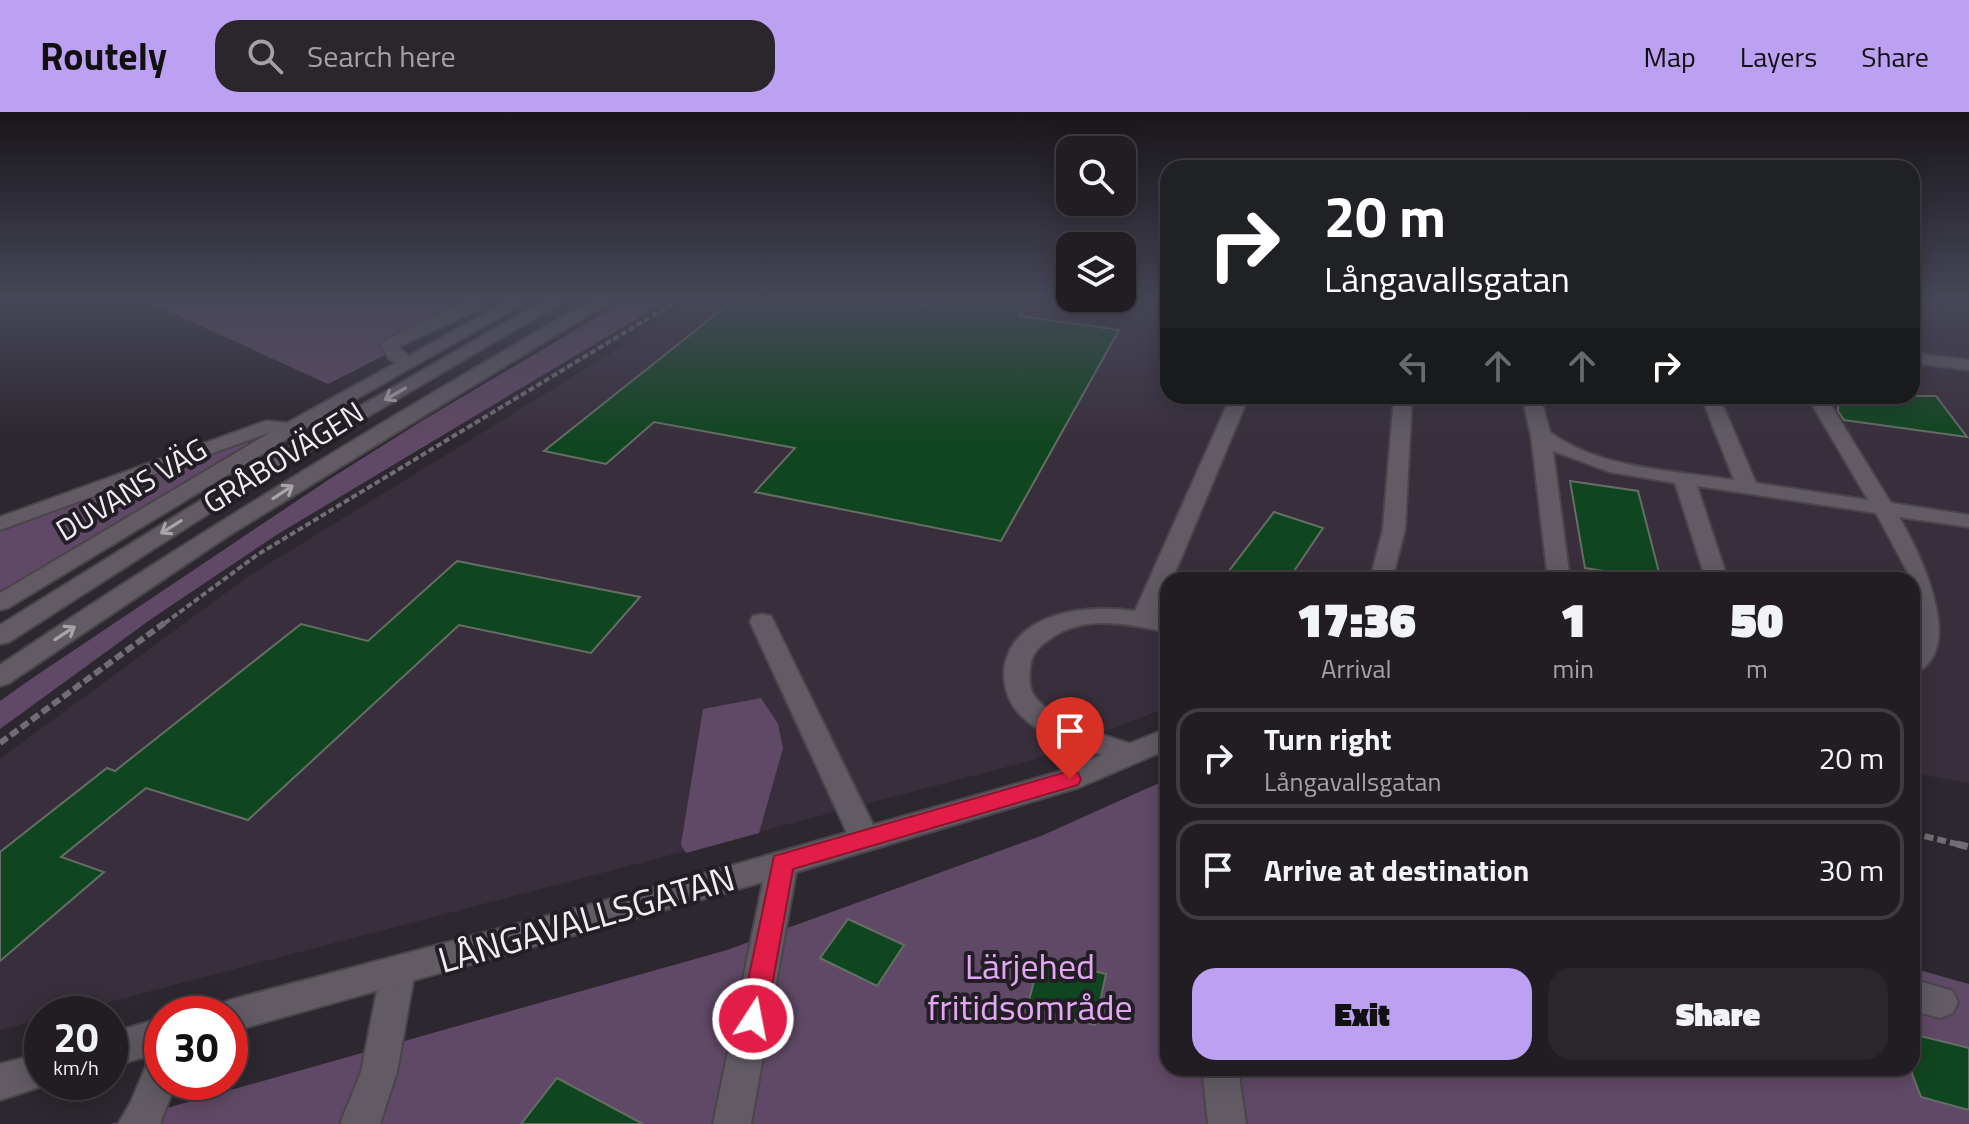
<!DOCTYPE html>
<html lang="en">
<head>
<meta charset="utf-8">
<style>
	body { margin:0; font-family:"Titillium Web",sans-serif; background:#2a262b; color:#f1f3f6; height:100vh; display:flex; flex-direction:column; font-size:30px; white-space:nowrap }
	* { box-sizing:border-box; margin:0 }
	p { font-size:26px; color:#a2a2a6 }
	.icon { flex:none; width:44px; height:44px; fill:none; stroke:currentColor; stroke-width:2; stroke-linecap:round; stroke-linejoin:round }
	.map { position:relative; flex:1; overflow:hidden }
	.sheet { position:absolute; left:1160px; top:460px; width:760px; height:504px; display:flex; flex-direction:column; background:#221d23; border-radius:24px; box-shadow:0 4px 20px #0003,0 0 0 2px #3f3b41 }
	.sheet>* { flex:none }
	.hud { position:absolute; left:1160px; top:48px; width:760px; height:244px; border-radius:24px; box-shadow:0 4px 20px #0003,0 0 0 2px #3f3b41; background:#202124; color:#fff; overflow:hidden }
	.fabs { position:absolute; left:1056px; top:24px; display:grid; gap:16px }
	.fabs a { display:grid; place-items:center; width:80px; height:80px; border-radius:16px; background:#221d23; box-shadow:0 4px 20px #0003,0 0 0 2px #3f3b41; font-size:40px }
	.speed { position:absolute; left:24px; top:884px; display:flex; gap:16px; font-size:40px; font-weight:700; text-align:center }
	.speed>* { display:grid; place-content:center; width:104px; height:104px; border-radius:50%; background:#221d23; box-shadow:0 4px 20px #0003,0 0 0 2px #3f3b41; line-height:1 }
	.speed small { font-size:20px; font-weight:400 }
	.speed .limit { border:12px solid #d22; background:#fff; color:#111 }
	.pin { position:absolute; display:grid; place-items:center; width:68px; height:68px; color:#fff; margin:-82px -34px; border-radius:50% 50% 50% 0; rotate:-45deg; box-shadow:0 0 8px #0007 }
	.pin .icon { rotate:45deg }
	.me { position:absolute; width:88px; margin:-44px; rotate:11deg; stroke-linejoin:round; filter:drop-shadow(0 0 6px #0008) }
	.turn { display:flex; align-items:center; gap:28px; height:168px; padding:0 32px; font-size:36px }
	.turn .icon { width:104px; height:104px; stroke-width:2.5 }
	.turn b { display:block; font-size:56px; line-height:68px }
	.lanes { display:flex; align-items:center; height:76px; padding:0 32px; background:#0003; justify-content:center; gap:40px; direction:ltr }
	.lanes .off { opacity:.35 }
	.eta { display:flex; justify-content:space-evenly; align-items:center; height:136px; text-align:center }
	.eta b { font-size:48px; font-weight:800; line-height:56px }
	.button { display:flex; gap:16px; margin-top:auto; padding:16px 32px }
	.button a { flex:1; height:92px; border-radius:24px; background:#bca0f2; color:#111; font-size:32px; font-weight:800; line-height:92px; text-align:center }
	.button a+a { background:#2a262b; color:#f1f3f6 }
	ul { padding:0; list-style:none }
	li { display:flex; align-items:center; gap:24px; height:100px; margin:0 16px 12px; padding:0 16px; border:4px solid #3f3b41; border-radius:24px }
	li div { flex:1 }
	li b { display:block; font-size:30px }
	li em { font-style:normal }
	header { display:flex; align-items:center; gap:48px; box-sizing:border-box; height:112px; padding:0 40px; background:#bca0f2; color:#111 }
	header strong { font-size:38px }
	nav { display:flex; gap:44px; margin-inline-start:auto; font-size:28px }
	.search { width:560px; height:72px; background:#2a262b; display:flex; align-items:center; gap:20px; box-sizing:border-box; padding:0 28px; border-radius:24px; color:#a2a2a6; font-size:30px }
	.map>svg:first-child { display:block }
	.built { fill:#392f3c }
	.green { fill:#604966 }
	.building { fill:#10461f; stroke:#656e66; stroke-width:2 }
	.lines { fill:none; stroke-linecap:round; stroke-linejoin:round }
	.lane-casing { stroke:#4a454b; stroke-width:4 }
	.street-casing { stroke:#4a454b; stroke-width:4 }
	.secondary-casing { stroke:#4a454b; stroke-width:4 }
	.path-far2 { stroke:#726d74; stroke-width:4; stroke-dasharray:6 3; stroke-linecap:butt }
	.path-far1 { stroke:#726d74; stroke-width:6; stroke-dasharray:9 4; stroke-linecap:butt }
	.path { stroke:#726d74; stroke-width:7; stroke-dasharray:11 6; stroke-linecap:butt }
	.lane { fill:#625b64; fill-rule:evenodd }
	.street { fill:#625b64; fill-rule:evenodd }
	.secondary { fill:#625b64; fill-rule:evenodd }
	.oneway { stroke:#a9a4aa }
	.route { fill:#e11d48; stroke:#92132f; stroke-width:2 }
	.labels { text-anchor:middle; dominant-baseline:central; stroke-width:8; stroke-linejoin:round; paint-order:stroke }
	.street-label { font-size:30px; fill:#f0ecf1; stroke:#231d25 }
	.near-street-label { font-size:36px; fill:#f0ecf1; stroke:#231d25 }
	.near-park-label { font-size:36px; fill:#e2a9f2; stroke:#231d25 }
</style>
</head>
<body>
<header>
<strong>Routely</strong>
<div class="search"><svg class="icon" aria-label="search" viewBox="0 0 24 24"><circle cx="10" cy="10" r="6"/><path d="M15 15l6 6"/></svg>Search here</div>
<nav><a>Map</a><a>Layers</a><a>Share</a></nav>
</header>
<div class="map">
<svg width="1969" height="1012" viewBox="0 0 1969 1012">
	<rect width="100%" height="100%" fill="#2d272f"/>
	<!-- built -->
	<polygon class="built" points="699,187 1168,187 1168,284 1912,284 1912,187 1969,187 1969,671 1912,661 1912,468 1168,468 1168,595 1033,648 63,902 42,902 42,907 0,918 0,647 246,466"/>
	<!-- green -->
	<g class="green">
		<polygon points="142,187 495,187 328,272"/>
		<polygon points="628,187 670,187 278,422 154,505 0,617 0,589 31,567 328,368 425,307"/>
		<polygon points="250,327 247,334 0,481 0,419 180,350"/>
		<polygon points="761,586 778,612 783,636 759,721 686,741 681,733 703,597"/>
		<polygon points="1168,667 1168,956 1912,956 1912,856 1969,872 1969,1012 110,1012 727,838 1041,724"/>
	</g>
	<!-- building -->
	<g class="building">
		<polygon points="735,187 888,187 929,193 934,187 1032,187 1019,204 1119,218 1001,429 755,380 795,336 654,310 606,352 544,339"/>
		<polygon points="1839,284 1936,284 1967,325 1844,308 1838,299"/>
		<polygon points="1570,369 1638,379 1661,468 1585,456"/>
		<polygon points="1274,400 1323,416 1288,468 1222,468"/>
		<polygon points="457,449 640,485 591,541 459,513 248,708 146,676 61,745 104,760 0,849 0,740 107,656 115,659 301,512 368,529"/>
		<polygon points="848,807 904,833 877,874 820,846"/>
		<polygon points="1040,846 1106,862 1095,913 1027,896"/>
		<polygon points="1912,922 1969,936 1969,998 1921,985 1912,961"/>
		<polygon points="557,966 643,1012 521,1012"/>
	</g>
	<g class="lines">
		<defs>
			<g id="lane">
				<polygon points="1912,241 1969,248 1969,258 1912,251"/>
				<path d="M1231,284H1249L1172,468H1168V477L1157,502L1168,504V520C1128,513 1086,501 1050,527C1041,533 1034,539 1031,550C1029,561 1028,576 1035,585C1054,610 1111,625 1140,635L1144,642L1140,649L1130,652L1120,649C1087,637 1039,627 1016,598C1006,585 1002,568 1005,552C1017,498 1092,492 1135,499Z"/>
				<path d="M1522,284H1540L1550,320C1602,358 1673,358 1734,368L1701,284H1719L1756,371L1868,388L1807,284H1825L1891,391L1969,403V415L1899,405C1920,441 1969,541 1912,562V541L1921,520L1918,487L1912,468L1876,401L1697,374L1728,468H1706L1675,371L1610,360L1553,339L1570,468H1548L1531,323Z"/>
				<polygon points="762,502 771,504 774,510 880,727 876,735 865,739 854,735 850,727 750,510 753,504"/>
				<polygon points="398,844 410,848 415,859 397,960 380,1012 340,1012 361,960 381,859 386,848"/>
			</g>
			<g id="street">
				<polygon points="470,187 488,187 475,199 398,235 409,244 511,187 531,187 300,319 8,496 0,498 0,481 271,320 0,418 0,405 266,309 287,311 396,251 389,247 381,233 383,229"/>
				<polygon points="1394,284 1412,284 1405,417 1392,468 1370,468 1383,417"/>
				<polygon points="1168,616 1168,637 1080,675 796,760 751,1012 713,1012 763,770 230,920 230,902 214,902 218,893 230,888 671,771 1062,659"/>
				<polygon points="1912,867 1953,879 1958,890 1953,901 1941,906 1912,899"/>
				<polygon points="162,906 162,940 110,955 110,921"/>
				<polygon points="42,941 42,970 55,970 0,988 0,952"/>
				<polygon points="162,942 162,970 176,970 160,1012 118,1012 131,990 149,947"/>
				<polygon points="1202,956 1238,956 1246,1012 1208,1012"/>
			</g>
			<g id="secondary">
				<polygon points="547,187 567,187 270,362 9,530 0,532 0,513 256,354"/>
				<path d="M594,187H614L231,422L9,571L0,574V553C193,423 392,303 594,187Z"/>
			</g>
		</defs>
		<!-- lane casing -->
		<use href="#lane" class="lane-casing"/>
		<!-- street casing -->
		<use href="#street" class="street-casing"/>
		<!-- secondary casing -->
		<use href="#secondary" class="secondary-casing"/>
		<!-- path-far2 -->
		<polyline class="path-far2" points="165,511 257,443 680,187"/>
		<!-- path-far1 -->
		<g class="path-far1">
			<polyline points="0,631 167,509"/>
			<polyline points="1912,721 1965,734"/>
		</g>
		<!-- path -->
		<polyline class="path" points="1957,732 1969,735"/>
		<!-- lane -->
		<use href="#lane" class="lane"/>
		<!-- street -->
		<use href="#street" class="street"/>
		<!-- secondary -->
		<use href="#secondary" class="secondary"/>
	</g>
	<!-- one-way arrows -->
	<defs><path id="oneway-shaft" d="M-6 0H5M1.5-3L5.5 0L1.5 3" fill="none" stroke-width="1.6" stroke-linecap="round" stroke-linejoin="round" transform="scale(2)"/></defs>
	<g class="oneway">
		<use href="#oneway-shaft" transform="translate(395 282) rotate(150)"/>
		<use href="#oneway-shaft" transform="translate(283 380) rotate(-33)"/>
		<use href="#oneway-shaft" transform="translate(171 415) rotate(148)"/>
		<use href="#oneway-shaft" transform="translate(65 521) rotate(-33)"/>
	</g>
	<!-- sky -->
	<linearGradient id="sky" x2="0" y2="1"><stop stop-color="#19151a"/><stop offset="0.57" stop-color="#464758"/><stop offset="1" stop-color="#464758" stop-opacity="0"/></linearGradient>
	<rect width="1969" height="329" fill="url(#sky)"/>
	<!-- route -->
	<polygon class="route" points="1070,659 1078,661 1081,667 1078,673 793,757 766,907 762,916 753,919 744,916 740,907 774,744"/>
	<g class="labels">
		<!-- street labels -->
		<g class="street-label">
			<text transform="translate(283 345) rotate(-32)">GRÅBOVÄGEN</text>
			<text transform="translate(131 377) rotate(-31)">DUVANS VÄG</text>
		</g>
		<!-- near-street labels -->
		<g class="near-street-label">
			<text transform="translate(586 806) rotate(-16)">LÅNGAVALLSGATAN</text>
		</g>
		<!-- near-park labels -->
		<g class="near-park-label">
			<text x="1030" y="853">Lärjehed<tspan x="1030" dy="41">fritidsområde</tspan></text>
		</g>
	</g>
</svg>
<div class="fabs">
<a><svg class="icon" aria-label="search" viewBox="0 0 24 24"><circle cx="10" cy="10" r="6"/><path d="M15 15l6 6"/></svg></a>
<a><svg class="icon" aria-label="layers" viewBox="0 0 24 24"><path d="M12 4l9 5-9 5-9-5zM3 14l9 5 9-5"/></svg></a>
</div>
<div class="speed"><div>20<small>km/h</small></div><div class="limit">30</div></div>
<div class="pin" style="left:1070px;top:667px;background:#d93025"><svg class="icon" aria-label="arrive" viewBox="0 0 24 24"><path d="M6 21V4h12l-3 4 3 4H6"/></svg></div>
<svg class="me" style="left:753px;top:907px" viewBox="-20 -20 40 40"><circle r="17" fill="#e11d48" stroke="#fff" stroke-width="3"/><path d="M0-11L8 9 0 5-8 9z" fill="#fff"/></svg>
<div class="hud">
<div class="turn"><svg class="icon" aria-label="right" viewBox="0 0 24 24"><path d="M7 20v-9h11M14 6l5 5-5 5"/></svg><div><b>20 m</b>Långavallsgatan</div></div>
<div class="lanes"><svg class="icon off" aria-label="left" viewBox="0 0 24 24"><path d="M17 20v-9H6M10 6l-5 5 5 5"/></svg><svg class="icon off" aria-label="ahead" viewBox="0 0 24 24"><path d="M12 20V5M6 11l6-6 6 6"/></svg><svg class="icon off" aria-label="ahead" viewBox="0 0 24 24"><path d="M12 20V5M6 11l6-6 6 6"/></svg><svg class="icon" aria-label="right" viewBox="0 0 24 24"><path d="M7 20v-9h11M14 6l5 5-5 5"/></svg></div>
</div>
<section class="sheet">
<div class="eta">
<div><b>17:36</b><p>Arrival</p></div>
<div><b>1</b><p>min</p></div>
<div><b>50</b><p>m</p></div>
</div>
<ul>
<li><svg class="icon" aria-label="right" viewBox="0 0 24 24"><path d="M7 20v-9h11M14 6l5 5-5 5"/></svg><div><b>Turn right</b><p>Långavallsgatan</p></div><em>20 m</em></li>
<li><svg class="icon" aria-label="arrive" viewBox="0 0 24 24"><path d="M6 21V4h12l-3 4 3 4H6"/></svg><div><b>Arrive at destination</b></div><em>30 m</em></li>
</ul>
<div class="button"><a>Exit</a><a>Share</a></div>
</section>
</div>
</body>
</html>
